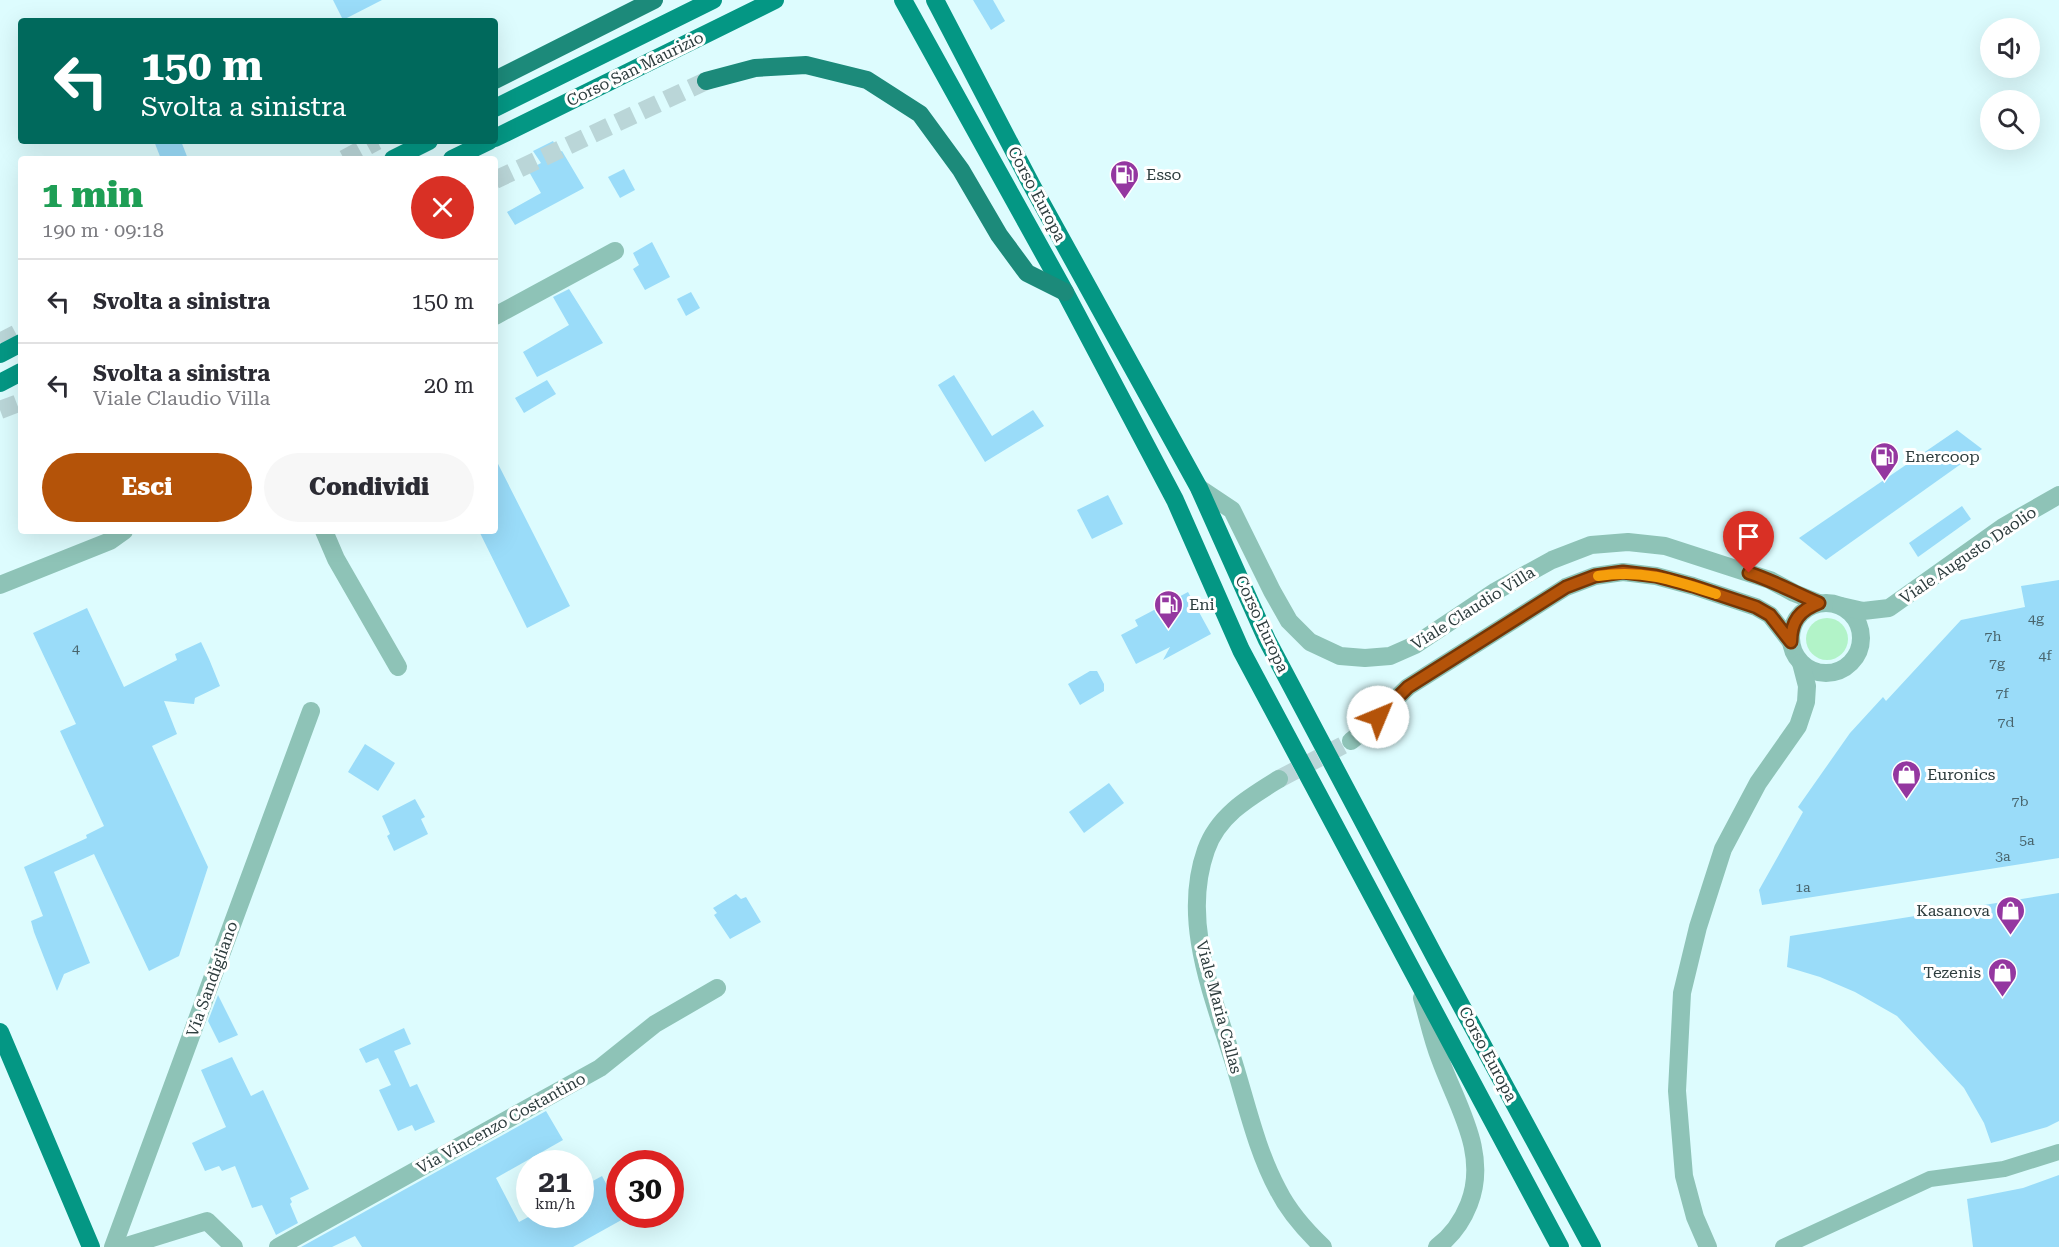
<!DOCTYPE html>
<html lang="it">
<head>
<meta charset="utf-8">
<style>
	body { margin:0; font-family:"Roboto Serif",serif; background:#f7f7f7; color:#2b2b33; height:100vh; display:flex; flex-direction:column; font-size:22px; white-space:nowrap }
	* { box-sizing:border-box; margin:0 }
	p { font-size:20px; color:#7c7c81 }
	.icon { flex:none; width:33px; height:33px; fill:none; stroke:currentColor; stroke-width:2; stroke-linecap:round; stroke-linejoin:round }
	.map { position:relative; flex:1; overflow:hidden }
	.panel { position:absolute; left:18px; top:156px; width:480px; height:378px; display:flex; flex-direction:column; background:#fff; border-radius:6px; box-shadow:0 6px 24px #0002 }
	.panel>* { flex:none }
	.banner { position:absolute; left:18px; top:18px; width:480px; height:126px; border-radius:6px; box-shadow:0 6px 24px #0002; background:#00695c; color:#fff; overflow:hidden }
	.buttons { position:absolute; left:1980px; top:18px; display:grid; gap:12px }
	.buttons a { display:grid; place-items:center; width:60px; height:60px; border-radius:50%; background:#fff; box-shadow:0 6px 24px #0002; font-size:30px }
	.speed { position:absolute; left:516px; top:1150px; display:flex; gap:12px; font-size:30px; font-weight:700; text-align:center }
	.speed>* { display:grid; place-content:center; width:78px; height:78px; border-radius:50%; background:#fff; box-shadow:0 6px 24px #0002; line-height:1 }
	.speed small { font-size:15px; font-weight:400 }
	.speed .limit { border:9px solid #d22; background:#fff; color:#111 }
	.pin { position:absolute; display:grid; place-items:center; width:51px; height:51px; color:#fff; margin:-62px -26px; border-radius:50% 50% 50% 0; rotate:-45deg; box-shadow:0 0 6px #0007 }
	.pin .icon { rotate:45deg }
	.me { position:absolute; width:66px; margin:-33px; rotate:45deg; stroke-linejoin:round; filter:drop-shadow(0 0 4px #0008) }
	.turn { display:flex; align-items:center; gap:21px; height:126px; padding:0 24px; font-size:27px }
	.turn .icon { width:78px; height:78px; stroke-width:2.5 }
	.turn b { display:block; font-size:42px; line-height:51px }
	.round { display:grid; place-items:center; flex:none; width:63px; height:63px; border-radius:32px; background:#f7f7f7 }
	.summary { display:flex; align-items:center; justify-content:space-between; height:102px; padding:0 24px }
	h1 { font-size:36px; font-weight:800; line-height:45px; color:#1e9e55 }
	.action { display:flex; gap:12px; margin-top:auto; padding:12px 24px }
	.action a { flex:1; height:69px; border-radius:36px; background:#b45309; color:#fff; font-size:24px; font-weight:800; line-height:69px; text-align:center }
	.action a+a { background:#f7f7f7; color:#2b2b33 }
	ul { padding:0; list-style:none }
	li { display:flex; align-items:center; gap:18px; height:84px; padding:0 24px; border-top:2px solid #e1e1e2 }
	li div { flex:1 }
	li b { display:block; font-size:22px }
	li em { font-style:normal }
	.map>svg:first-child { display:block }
	.green { fill:#b2f3c8 }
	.building { fill:#9adcf9 }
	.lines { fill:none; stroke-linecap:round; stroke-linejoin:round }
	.minor-tunnel { stroke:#bad6d8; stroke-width:18; stroke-dasharray:18 9; stroke-linecap:butt }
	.trunk-tunnel { stroke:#bad6d8; stroke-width:18; stroke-dasharray:18 9; stroke-linecap:butt }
	.pedestrian { stroke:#8ec3b7; stroke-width:16 }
	.minor { stroke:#8ec3b7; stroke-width:18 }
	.primary { stroke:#049784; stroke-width:18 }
	.trunk { stroke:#1c8a7a; stroke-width:18 }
	.route-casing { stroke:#753606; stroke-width:15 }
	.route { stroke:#b45309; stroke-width:10 }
	.slow { stroke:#f59e0b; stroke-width:10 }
	.labels { text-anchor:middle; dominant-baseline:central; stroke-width:6; stroke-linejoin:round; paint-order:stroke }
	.number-label { font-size:14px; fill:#49656d }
	.street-label { font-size:16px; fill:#2e3d3e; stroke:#fff }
	.poi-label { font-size:16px; fill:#2e3d3e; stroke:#fff; text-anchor:start }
</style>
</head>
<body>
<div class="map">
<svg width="2059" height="1247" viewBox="0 0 2059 1247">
	<rect width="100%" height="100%" fill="#ddfcfe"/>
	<!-- green -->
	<circle class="green" cx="1827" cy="639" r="21"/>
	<!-- building -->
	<g class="building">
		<polygon points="333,0 382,0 343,20"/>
		<polygon points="973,0 993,0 1005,21 991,30"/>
		<polygon points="154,141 181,141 188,159 161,159"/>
		<polygon points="553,141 559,152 562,151 584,188 515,225 507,212 541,193 528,170 541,163 533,151"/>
		<polygon points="624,169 635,190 620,198 608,177"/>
		<polygon points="652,242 670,277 645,290 633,269 639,265 633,253"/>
		<polygon points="569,289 603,343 537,377 523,352 569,325 553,297"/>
		<polygon points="691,292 700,308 686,316 677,299"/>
		<polygon points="954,375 992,436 1033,410 1044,426 985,462 938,385"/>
		<polygon points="547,380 556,394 524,413 515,398"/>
		<polygon points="1957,430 1982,449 1826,560 1799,538"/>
		<polygon points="495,458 570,606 527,628 479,531 495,531"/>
		<polygon points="1108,495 1123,524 1092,539 1077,510"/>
		<polygon points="1962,506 1971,519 1918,557 1909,543"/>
		<polygon points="2059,580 2059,858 1762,905 1759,890 1803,812 1798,807 1850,733 1883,697 1886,701 1961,620 2025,607 2021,586"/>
		<polygon points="1188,592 1211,634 1163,660 1170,647 1136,664 1121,635 1138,626 1135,620"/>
		<polygon points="87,608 124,687 177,660 175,654 201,642 209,659 220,686 195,698 194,704 164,701 177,734 152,746 208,867 179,956 149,971 94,854 54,872 90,963 64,974 57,991 34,932 31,921 43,916 24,867 87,838 86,835 104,826 60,731 76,724 33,633"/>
		<polygon points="1090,671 1097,671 1104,684 1104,691 1080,705 1068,684"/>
		<polygon points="365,744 395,763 378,791 348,772"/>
		<polygon points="1109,783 1124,803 1084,833 1069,812"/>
		<polygon points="415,799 425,817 421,819 428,834 394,851 387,836 390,834 382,816"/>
		<polygon points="2059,893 2059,1121 2047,1127 1991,1143 1984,1123 1964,1088 1897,1016 1855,992 1820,977 1787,967 1790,936"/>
		<polygon points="736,894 741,899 746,897 761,922 730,939 714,915 717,913 713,908"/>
		<polygon points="218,995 238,1035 219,1043 208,1021"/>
		<polygon points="404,1028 411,1044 394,1051 410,1087 417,1084 435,1122 415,1131 412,1125 398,1131 379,1090 391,1085 378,1058 366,1063 359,1049"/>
		<polygon points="232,1057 251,1096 263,1090 309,1189 290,1198 292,1202 290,1204 298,1223 276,1235 262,1205 252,1208 235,1166 222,1171 219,1166 205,1171 192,1143 226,1127 201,1070"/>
		<polygon points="546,1111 563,1140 496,1178 519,1222 532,1215 580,1215 580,1188 602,1176 620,1209 620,1215 623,1215 625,1218 573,1247 362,1247 355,1236 332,1247 301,1247"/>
		<polygon points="2059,1175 2059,1247 1973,1247 1967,1199 2023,1188"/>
	</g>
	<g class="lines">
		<!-- minor-tunnel -->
		<polyline class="minor-tunnel" points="1279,779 1351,741"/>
		<!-- trunk-tunnel -->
		<g class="trunk-tunnel">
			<polyline points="344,159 377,141"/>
			<polyline points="495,180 706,81"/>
			<polyline points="0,342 21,331"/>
			<polyline points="0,410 21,402"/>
		</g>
		<!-- pedestrian -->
		<polyline class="pedestrian" points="1783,1247 1930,1179 2004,1169 2059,1152"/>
		<!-- minor -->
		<g class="minor">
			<polyline points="495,316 615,251"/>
			<polyline points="1199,488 1232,510 1272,591 1289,621 1310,642 1340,656 1365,658 1390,656 1415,645 1496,591 1552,560 1591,545 1628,542 1665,546 1770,580 1794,593 1819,603"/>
			<polyline points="324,531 336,559 398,667"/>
			<polyline points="0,585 110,541 124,531"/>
			<circle cx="1826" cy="638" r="35"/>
			<polyline points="1841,606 1863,611 1889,608 2003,527 2059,495"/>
			<polyline points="1351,741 1361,733 1408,687 1566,587 1595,576 1623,572 1656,576 1693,586 1756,607 1770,615 1791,642"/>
			<path d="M1279,779C1250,797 1218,815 1206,850C1180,923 1215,1000 1236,1070C1248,1110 1258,1153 1278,1190C1289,1212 1305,1230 1323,1247"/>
			<path d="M1422,998C1428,1018 1432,1039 1440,1059C1457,1106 1489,1153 1469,1204C1462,1222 1453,1235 1437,1247"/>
			<polyline points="113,1247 311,711"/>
			<polyline points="123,1247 207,1221 234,1247"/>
			<polyline points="278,1247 600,1068 655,1024 717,988"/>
			<polyline points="1708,1247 1695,1217 1684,1176 1677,1091 1682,993 1698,927 1723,849 1758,783 1798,726 1806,702 1807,686 1801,663"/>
		</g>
		<!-- primary -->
		<g class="primary">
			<polyline points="903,0 1065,292 1175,500 1241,650 1560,1247"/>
			<polyline points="935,0 1031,184 1199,488 1267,640 1436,959 1592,1247"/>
			<polyline points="495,108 713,0"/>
			<polyline points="495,138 775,0"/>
			<polyline points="393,159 429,141"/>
			<polyline points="452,159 489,141"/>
			<polyline points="0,354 21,343"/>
			<polyline points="0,383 21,372"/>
			<polyline points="0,1032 91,1247"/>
		</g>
		<!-- trunk -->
		<g class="trunk">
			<polyline points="495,80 654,0"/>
			<polyline points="706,81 755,68 806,65 867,80 920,114 961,170 999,235 1027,273 1065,292"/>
		</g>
	</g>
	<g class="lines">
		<defs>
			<path id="route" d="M1378,717L1408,687L1566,587L1595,576L1623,572L1656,576L1693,586L1756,607L1770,615L1791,642C1791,621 1800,610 1819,603C1795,593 1774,581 1749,573"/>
		</defs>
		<!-- route casing -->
		<use href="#route" class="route-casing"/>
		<!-- route -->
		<use href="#route" class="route"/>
		<!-- slow -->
		<path class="slow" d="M1598,576C1642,569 1674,580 1716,594"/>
	</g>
	<!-- icons -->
	<defs>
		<symbol id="fuel-pin" viewBox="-11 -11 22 30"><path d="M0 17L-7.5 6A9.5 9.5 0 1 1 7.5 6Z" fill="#9437a0" stroke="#fff"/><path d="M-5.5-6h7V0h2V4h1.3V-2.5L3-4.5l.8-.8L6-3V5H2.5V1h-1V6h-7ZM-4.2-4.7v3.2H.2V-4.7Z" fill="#fff"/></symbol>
		<symbol id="shop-pin" viewBox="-11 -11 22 30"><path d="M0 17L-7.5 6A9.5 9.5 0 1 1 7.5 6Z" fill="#9437a0" stroke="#fff"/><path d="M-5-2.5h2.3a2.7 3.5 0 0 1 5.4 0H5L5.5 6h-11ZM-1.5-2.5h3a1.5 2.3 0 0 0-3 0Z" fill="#fff"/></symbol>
	</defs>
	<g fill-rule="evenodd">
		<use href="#fuel-pin" x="1108" y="158" width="33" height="45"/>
		<use href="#fuel-pin" x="1868" y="440" width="33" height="45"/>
		<use href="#fuel-pin" x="1152" y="588" width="33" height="45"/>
		<use href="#shop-pin" x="1890" y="758" width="33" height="45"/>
		<use href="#shop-pin" x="1994" y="894" width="33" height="45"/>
		<use href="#shop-pin" x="1986" y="956" width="33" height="45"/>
	</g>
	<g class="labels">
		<!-- number labels -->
		<g class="number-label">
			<text x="2036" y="618">4g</text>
			<text x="1993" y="636">7h</text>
			<text x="76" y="648">4</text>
			<text x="2045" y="655">4f</text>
			<text x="1997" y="663">7g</text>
			<text x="2002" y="693">7f</text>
			<text x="2006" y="722">7d</text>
			<text x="2020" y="801">7b</text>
			<text x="2027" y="840">5a</text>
			<text x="2003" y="856">3a</text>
			<text x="1803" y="887">1a</text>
		</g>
		<!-- street labels -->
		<g class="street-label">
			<text transform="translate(635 69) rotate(-26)">Corso San Maurizio</text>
			<text transform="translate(1037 194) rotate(62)">Corso Europa</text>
			<text transform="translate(1968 555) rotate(-34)">Viale Augusto Daolio</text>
			<text transform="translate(1473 608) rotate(-32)">Viale Claudio Villa</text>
			<text transform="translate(1262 624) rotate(65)">Corso Europa</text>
			<text transform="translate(212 979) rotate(-70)">Via Sandigliano</text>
			<text transform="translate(1219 1007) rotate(75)">Viale Maria Callas</text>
			<text transform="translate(1488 1054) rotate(62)">Corso Europa</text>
			<text transform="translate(501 1123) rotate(-29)">Via Vincenzo Costantino</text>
		</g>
		<!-- poi labels -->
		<g class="poi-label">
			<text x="1146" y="174">Esso</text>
			<text x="1905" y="456">Enercoop</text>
			<text x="1189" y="604">Eni</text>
			<text x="1927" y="774">Euronics</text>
			<text x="1990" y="910" text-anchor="end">Kasanova</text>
			<text x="1981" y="972" text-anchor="end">Tezenis</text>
		</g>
	</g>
</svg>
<div class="buttons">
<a><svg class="icon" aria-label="sound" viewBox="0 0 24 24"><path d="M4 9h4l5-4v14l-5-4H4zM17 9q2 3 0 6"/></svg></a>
<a><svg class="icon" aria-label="search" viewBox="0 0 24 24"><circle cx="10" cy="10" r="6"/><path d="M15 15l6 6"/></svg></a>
</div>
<div class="speed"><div>21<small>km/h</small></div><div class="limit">30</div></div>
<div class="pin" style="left:1749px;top:573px;background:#d93025"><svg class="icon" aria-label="arrive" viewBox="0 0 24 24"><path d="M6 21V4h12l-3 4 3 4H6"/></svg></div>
<svg class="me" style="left:1378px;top:717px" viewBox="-20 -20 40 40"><circle r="19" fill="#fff"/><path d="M0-13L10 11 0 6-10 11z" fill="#b45309"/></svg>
<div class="banner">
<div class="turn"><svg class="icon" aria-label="left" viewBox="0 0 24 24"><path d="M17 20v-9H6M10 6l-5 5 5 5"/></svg><div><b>150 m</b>Svolta a sinistra</div></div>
</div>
<section class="panel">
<div class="summary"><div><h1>1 min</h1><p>190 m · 09:18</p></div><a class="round" style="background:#d93025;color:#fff"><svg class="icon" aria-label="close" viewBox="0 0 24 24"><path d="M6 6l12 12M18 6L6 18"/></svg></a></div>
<ul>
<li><svg class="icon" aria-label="left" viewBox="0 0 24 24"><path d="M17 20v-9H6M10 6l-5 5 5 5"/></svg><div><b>Svolta a sinistra</b></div><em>150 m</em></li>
<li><svg class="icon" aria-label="left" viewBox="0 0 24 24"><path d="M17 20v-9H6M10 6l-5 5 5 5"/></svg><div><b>Svolta a sinistra</b><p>Viale Claudio Villa</p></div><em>20 m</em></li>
</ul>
<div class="action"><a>Esci</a><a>Condividi</a></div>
</section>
</div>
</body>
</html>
